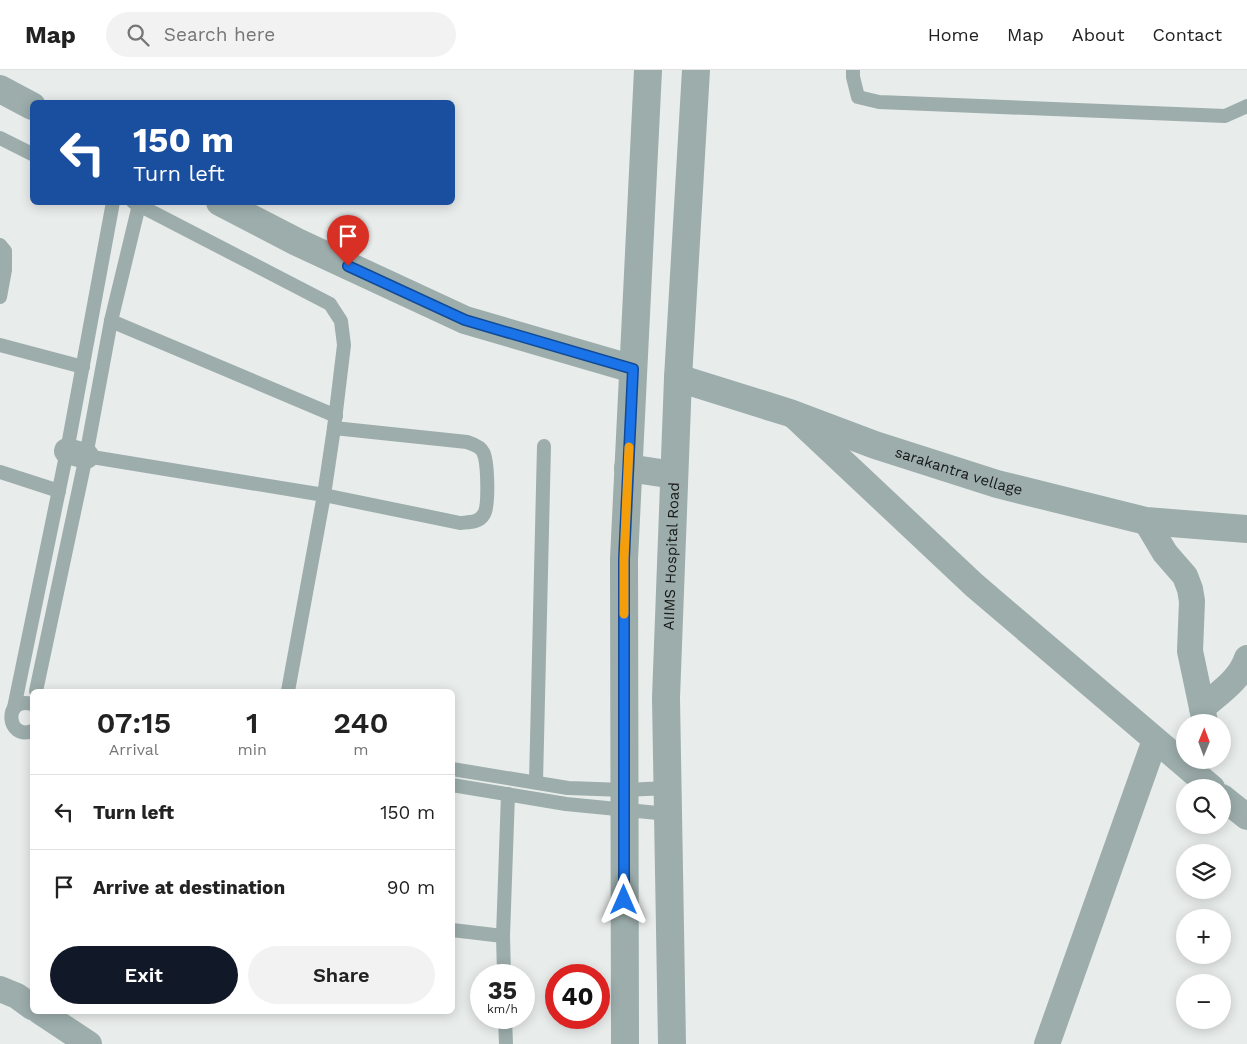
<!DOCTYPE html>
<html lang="en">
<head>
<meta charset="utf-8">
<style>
	body { margin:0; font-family:"Work Sans",sans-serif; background:#f2f2f2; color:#222; height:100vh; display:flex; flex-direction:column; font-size:19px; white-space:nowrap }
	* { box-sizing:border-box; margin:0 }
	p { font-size:16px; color:#767676 }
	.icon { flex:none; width:28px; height:28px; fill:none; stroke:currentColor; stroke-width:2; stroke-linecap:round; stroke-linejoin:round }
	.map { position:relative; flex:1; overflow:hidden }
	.panel { position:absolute; left:30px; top:619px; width:425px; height:325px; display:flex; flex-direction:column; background:#fff; border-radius:8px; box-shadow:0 2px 12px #0003 }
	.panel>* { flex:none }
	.banner { position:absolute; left:30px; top:30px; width:425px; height:105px; border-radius:8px; box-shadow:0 2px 12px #0003; background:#1a4fa0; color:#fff; overflow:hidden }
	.needle { width:32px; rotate:1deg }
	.controls { position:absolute; left:1176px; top:644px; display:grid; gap:10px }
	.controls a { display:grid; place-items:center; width:55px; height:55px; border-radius:50%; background:#fff; box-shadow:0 2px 12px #0003; font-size:25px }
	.speed { position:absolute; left:470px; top:894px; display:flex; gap:10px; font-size:25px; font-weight:700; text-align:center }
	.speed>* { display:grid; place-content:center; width:65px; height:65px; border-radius:50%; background:#fff; box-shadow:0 2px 12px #0003; line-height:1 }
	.speed small { font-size:12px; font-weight:400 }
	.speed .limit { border:8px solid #d22; background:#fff; color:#111 }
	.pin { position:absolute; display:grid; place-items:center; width:42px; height:42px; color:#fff; margin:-51px -21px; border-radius:50% 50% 50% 0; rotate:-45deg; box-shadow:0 0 5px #0007 }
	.pin .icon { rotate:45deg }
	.me { position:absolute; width:55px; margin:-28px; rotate:0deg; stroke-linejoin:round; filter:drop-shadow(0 0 4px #0008) }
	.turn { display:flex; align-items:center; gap:18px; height:105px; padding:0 20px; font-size:22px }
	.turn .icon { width:65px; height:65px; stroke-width:2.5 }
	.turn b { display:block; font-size:35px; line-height:42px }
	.eta { display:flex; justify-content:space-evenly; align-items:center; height:85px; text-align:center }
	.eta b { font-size:30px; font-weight:600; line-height:35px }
	.primary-button { display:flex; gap:10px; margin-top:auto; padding:10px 20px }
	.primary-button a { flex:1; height:58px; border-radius:30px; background:#111827; color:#fff; font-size:20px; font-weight:600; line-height:58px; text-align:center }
	.primary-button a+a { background:#f2f2f2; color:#222 }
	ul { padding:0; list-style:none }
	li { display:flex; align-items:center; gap:15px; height:75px; padding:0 20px; border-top:1px solid #e0e0e0 }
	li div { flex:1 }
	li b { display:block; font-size:19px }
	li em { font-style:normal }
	header { display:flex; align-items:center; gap:30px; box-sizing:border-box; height:70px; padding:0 25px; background:#fff; border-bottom:1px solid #e0e0e0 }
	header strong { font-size:24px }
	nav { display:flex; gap:28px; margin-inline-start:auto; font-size:18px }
	.search { width:350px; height:45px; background:#f2f2f2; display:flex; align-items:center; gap:12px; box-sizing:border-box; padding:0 18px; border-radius:28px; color:#767676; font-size:19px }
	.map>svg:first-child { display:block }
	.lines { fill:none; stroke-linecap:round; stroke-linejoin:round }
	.service { stroke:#9cadab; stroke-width:14 }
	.minor { stroke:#9cadab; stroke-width:26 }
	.tertiary { stroke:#9cadab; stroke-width:28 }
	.route-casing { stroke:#114b97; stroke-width:12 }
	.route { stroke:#1a73e8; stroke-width:9 }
	.slow { stroke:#f59e0b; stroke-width:9 }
	.labels { text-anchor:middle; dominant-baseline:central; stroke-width:4; stroke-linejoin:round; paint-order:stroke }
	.street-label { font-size:15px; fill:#161817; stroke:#e8ecea }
</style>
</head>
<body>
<header>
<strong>Map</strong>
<div class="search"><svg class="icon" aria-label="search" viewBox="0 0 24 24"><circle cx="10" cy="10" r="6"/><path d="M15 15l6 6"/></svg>Search here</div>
<nav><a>Home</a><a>Map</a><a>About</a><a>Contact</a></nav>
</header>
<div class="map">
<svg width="1247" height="974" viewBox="0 0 1247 974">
	<rect width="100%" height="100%" fill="#e8ecea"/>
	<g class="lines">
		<!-- service -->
		<g class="service">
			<polyline points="853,0 853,7 858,27 879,32 1225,46 1247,36"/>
			<polyline points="0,68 32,84"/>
			<polyline points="133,132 330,234 341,251 344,275 334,358 324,425 288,621"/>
			<polyline points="0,175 5,181 5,200 0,227"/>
			<polyline points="111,251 336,346"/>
			<polyline points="0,275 83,297"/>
			<path d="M86,386L324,425L460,453C469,452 479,453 484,444C489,436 488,391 483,382C481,377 473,374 467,372L334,358"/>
			<polyline points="0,402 59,421"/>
			<polyline points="36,621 86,386 111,251 139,135"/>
			<path d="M32,634C2,626 7,671 32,661"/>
			<polyline points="14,638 67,381 113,132"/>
			<polyline points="452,699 568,718 624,720 668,718"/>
			<polyline points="536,712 544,376"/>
			<polyline points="452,715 566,734 668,744"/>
			<polyline points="452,860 503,866"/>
			<polyline points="504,905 503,866 508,724"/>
			<polyline points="505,948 506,974"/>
		</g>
		<!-- minor -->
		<g class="minor">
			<polyline points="791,343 974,515 1212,718"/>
			<polyline points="67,381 86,386"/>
			<polyline points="1146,451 1165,483 1185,506 1190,519 1192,531 1190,581 1205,652"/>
			<path d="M1202,638C1219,623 1240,610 1247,588"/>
			<polyline points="1222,727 1247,747"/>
			<polyline points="0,919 17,926 32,937"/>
			<polyline points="39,941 89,974"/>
			<polyline points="1047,974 1155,670"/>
		</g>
		<!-- tertiary -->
		<g class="tertiary">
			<polyline points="0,19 32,36"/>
			<polyline points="220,132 297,172 465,250 633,299"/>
			<path id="s1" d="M678,308L790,343L875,375L997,414L1146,451L1247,459"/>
			<polyline points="628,398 674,405"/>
			<polyline points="625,974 624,489 648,0"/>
			<path id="s2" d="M672,974L666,628L678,308L696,0"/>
		</g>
	</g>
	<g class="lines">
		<defs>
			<polyline id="route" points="348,196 465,250 633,299 624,489 624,830"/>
		</defs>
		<!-- route casing -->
		<use href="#route" class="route-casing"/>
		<!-- route -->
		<use href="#route" class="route"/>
		<!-- slow -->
		<polyline class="slow" points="624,544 624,489 629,377"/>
	</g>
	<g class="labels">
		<!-- street labels -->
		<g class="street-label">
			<text stroke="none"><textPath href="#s1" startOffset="296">sarakantra vellage</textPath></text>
			<text stroke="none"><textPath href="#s2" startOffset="488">AIIMS Hospital Road</textPath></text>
		</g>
	</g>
</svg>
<div class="controls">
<a><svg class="needle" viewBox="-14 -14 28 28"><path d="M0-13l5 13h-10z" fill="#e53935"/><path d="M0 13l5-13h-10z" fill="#767676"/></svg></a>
<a><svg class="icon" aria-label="search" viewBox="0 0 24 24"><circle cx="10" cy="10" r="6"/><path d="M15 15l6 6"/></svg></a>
<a><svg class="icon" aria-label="layers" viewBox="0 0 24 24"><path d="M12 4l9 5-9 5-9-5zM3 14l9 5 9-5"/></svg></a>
<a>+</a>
<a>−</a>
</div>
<div class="speed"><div>35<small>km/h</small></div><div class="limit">40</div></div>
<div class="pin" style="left:348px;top:196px;background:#d93025"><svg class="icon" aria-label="arrive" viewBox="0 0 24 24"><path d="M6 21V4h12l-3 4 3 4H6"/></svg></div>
<svg class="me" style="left:624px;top:830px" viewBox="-20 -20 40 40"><path d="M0-17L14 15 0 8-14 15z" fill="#1a73e8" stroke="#fff" stroke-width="4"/></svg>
<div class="banner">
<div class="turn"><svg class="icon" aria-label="left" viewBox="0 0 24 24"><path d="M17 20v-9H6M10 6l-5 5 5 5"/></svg><div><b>150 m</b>Turn left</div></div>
</div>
<section class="panel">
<div class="eta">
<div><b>07:15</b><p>Arrival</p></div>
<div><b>1</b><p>min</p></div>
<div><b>240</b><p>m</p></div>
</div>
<ul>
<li><svg class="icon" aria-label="left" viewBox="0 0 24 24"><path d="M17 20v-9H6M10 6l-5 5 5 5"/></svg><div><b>Turn left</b></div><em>150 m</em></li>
<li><svg class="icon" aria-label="arrive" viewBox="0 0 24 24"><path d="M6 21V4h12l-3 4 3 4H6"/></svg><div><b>Arrive at destination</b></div><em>90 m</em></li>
</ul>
<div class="primary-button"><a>Exit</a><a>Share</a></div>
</section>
</div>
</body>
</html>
